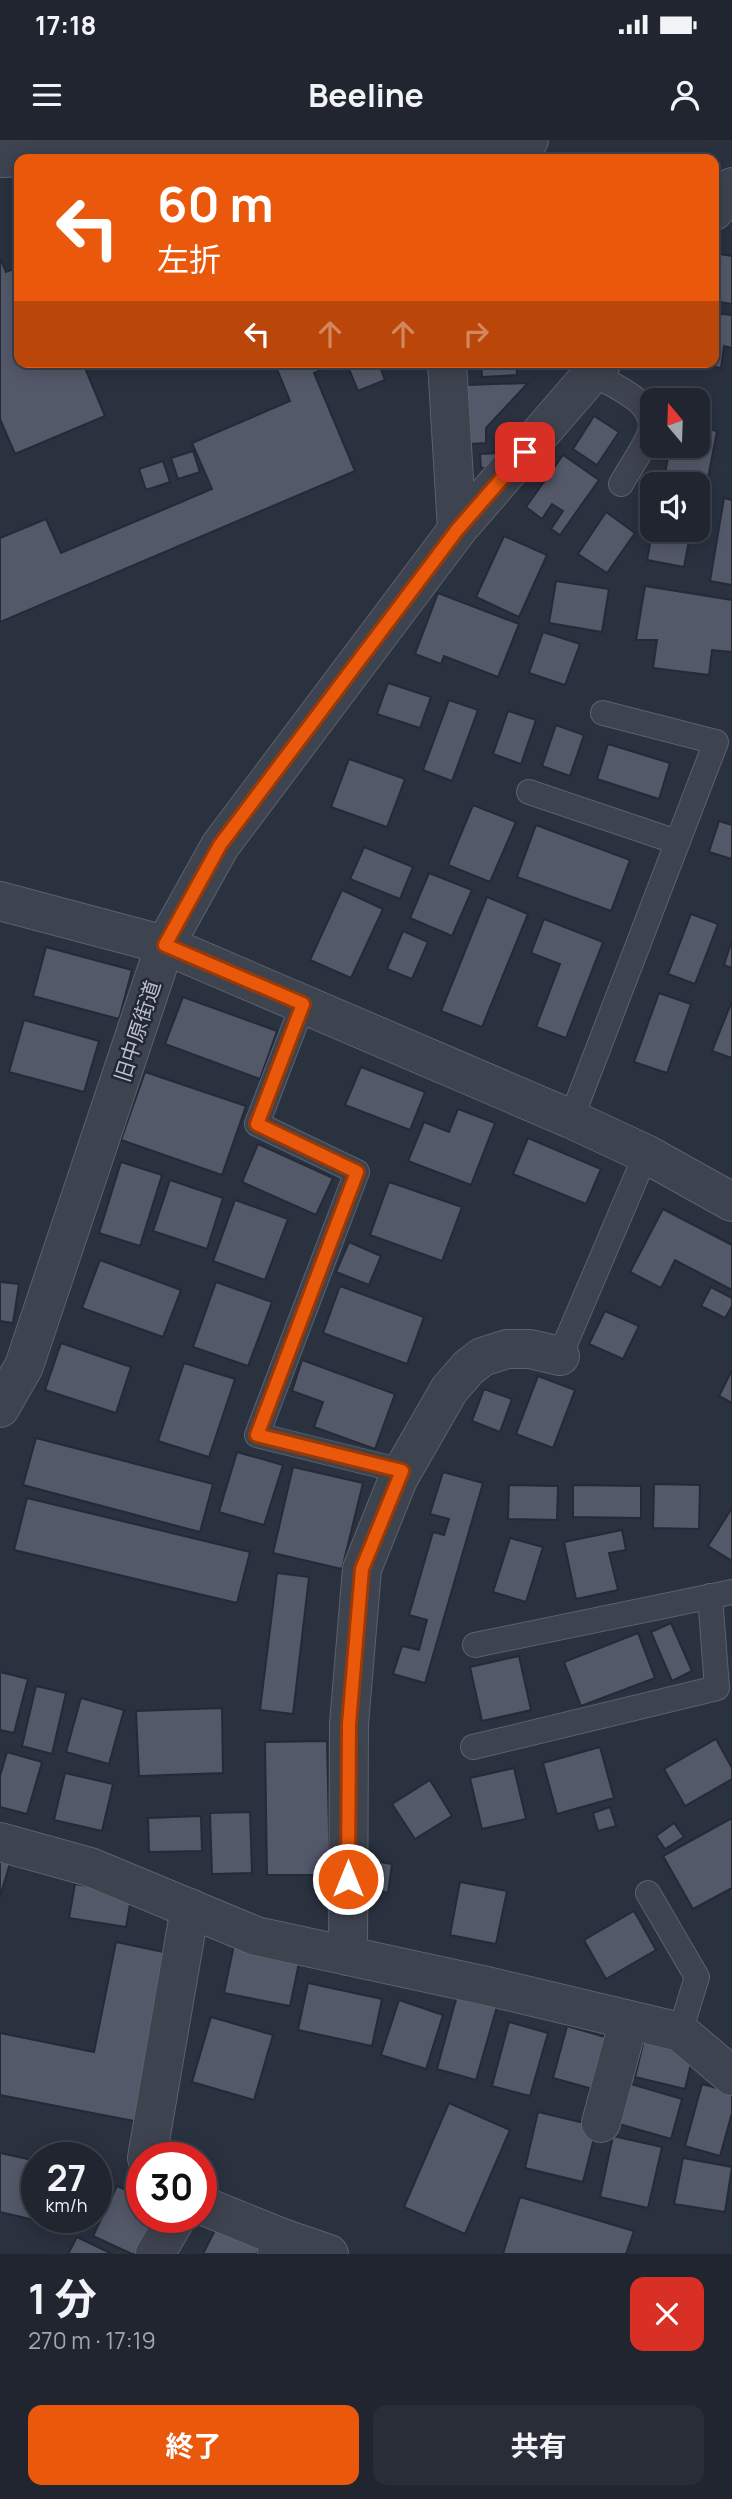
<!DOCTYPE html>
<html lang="ja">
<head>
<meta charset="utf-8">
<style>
	body { margin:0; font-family:Manrope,"Noto Sans JP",sans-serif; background:#282d37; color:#f1f3f6; height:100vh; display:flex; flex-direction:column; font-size:26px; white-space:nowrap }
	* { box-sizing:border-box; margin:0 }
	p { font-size:23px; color:#a2a5aa }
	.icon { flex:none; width:38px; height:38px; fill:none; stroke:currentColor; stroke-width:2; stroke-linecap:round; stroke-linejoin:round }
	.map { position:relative; height:2114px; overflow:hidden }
	.side { display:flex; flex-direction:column; background:#20252f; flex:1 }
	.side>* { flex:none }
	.guide { position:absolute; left:14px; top:14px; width:705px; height:214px; border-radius:14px; box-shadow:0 4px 18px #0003,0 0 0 2px #3d424b; background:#ea580c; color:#fff; overflow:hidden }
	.needle { width:46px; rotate:341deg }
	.tools { position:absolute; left:640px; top:248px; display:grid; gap:14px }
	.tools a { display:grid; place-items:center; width:70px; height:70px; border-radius:14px; background:#20252f; box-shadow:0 4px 18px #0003,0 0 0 2px #3d424b; font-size:35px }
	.speed { position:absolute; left:21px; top:2002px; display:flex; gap:14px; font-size:35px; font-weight:700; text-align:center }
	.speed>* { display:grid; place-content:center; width:91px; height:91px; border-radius:50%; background:#20252f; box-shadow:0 4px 18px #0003,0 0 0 2px #3d424b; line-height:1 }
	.speed small { font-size:18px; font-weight:400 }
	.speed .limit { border:10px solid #d22; background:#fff; color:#111 }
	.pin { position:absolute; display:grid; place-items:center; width:60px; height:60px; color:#fff; margin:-30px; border-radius:14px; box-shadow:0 4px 10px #0006 }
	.me { position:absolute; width:77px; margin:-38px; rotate:0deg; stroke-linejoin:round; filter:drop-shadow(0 0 5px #0008) }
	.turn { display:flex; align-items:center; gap:24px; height:147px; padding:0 28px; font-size:32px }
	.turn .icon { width:91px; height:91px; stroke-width:2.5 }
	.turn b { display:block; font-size:49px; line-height:60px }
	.lanes { display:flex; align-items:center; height:66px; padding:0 28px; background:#0003; justify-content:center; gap:35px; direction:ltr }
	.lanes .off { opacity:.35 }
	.round { display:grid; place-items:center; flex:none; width:74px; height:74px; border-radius:14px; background:#282d37 }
	.overview { display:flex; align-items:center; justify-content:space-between; height:119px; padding:0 28px }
	h1 { font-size:42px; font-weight:700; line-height:52px }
	.button { display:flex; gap:14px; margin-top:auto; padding:14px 28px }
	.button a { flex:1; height:80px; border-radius:14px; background:#ea580c; color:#fff; font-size:28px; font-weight:700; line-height:80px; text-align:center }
	.button a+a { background:#282d37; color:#f1f3f6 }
	.status { display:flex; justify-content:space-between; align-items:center; height:49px; padding:0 35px; background:#20252f; direction:ltr }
	.status svg { height:19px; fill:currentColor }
	header { display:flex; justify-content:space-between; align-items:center; height:91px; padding:0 28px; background:#20252f; font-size:32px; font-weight:700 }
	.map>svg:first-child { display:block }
	.building { fill:#54596a; stroke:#242a37; stroke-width:2 }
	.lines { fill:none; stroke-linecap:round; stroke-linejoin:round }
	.service-casing { stroke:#5c616d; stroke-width:26 }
	.minor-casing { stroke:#5c616d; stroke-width:40 }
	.tertiary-casing { stroke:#5c616d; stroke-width:40 }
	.service { stroke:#3e4350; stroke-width:24 }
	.minor { stroke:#3e4350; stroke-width:38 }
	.tertiary { stroke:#3e4350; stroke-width:38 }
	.route-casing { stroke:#983908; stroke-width:18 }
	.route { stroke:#ea580c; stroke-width:12 }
	.labels { text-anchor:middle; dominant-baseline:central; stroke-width:5; stroke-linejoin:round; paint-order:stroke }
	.street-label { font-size:21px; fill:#bbbfca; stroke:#222835 }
</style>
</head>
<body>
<div class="status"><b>17:18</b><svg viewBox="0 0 49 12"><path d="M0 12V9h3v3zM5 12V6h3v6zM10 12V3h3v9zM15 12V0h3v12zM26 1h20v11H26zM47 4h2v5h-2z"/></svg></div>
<header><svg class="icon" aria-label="menu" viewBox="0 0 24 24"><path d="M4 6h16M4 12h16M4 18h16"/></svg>Beeline<svg class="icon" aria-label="person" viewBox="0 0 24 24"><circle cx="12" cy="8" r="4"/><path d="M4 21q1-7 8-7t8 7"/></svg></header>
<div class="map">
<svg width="732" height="2114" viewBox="0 0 732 2114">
	<rect width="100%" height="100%" fill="#2a313f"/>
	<!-- building -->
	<g class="building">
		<polygon points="714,113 732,116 732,164 714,161"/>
		<polygon points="0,118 6,132 19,127 19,222 98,222 85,228 105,276 15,314 0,279"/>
		<polygon points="714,173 732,175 732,208 724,206 721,228 683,222 714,222"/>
		<polygon points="274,222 339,222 314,233 355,331 0,482 0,398 46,379 61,413 212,349 192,303 290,261"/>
		<polygon points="346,222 378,222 385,240 358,251"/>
		<polygon points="481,222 516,222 517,235 482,237"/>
		<polygon points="528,243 486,288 486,303 469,304 466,245"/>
		<polygon points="594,276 619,292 597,325 573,309"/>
		<polygon points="698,287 717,291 705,354 698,352 698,345 663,345 670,306 698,306"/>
		<polygon points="193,311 200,332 178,339 171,318"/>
		<polygon points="498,313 500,327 481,328 480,314"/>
		<polygon points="563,315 599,340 560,395 551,389 563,371 552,364 542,379 526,367"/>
		<polygon points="163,321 170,342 146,350 139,329"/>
		<polygon points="724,358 732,360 732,445 710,441"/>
		<polygon points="606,372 635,393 607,433 578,414"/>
		<polygon points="653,388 653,390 691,390 684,427 647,420"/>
		<polygon points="504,396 547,415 519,477 476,457"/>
		<polygon points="556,441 609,449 602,492 549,483"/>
		<polygon points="645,446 732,460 732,512 712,510 709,535 653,528 657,500 636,500"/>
		<polygon points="438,453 519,484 498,537 444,516 441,524 415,514"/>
		<polygon points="543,492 580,504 565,545 529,533"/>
		<polygon points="388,543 431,557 420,588 377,574"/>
		<polygon points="449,560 478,570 452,641 423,630"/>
		<polygon points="508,571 536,580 521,624 493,614"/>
		<polygon points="556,585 584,595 570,636 542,626"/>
		<polygon points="608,604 670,623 659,659 597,639"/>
		<polygon points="349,619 405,639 387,687 331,667"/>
		<polygon points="473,665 516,682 490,742 448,725"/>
		<polygon points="719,681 732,685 732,719 709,712"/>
		<polygon points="536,685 630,720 611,771 517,737"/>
		<polygon points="364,707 413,727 400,759 350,739"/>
		<polygon points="429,733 472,750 452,796 410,778"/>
		<polygon points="342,750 383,769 351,838 310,820"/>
		<polygon points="487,757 528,774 482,887 441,871"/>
		<polygon points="691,774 718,784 695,844 668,834"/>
		<polygon points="544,779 603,802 566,898 536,887 560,824 531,813"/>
		<polygon points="403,791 428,802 412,839 387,829"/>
		<polygon points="732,800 732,828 724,825"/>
		<polygon points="46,807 132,830 119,879 33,856"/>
		<polygon points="659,853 691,864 667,933 634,922"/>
		<polygon points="183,857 277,891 260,939 165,904"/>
		<polygon points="732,861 732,918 712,911"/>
		<polygon points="24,880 99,901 84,952 9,932"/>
		<polygon points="361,927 425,952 410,990 345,965"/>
		<polygon points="145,932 246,966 222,1035 121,1000"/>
		<polygon points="458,969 495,983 471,1045 408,1021 424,982 449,992"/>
		<polygon points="528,998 601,1029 586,1064 513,1034"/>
		<polygon points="258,1004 333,1038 316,1075 242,1042"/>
		<polygon points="121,1022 162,1035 140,1106 99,1093"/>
		<polygon points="170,1040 223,1058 207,1109 153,1091"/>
		<polygon points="389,1042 462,1067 442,1121 370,1095"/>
		<polygon points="235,1060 288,1079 265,1140 213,1121"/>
		<polygon points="663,1069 732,1105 732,1150 675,1120 661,1148 630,1132"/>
		<polygon points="349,1102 381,1116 369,1145 336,1132"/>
		<polygon points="100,1120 181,1150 163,1197 82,1168"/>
		<polygon points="0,1142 19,1144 13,1183 0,1181"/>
		<polygon points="216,1142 272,1162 248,1226 193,1207"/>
		<polygon points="340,1146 424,1177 407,1224 323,1193"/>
		<polygon points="711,1147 732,1158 732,1166 725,1178 701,1166"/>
		<polygon points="605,1171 639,1186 623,1219 589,1204"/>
		<polygon points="61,1203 131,1227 116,1273 45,1250"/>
		<polygon points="302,1220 395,1254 375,1309 314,1287 323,1262 292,1251"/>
		<polygon points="184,1223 235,1239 209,1317 158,1301"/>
		<polygon points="732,1230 732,1263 719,1256"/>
		<polygon points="538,1236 575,1250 553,1308 516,1294"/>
		<polygon points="484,1249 512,1259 500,1292 472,1281"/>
		<polygon points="36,1298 213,1344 200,1392 23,1345"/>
		<polygon points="237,1312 283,1325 264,1385 219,1372"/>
		<polygon points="293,1327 363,1343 342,1429 273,1413"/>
		<polygon points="443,1332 483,1343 425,1543 393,1534 402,1506 419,1510 427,1480 409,1475 433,1392 444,1395 449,1379 430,1374"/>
		<polygon points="654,1344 700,1345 699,1389 653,1388"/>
		<polygon points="509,1345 558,1346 557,1380 508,1379"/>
		<polygon points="573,1345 641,1346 641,1378 573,1377"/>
		<polygon points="27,1358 250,1412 237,1463 14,1410"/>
		<polygon points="732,1368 732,1421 708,1406"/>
		<polygon points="622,1390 626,1410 609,1413 618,1450 576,1459 564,1402"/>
		<polygon points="510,1398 543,1407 526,1462 493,1452"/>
		<polygon points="277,1433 309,1437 293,1574 260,1570"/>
		<polygon points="671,1483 692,1531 672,1541 651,1492"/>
		<polygon points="638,1493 655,1538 581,1566 564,1522"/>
		<polygon points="519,1516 531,1570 482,1581 470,1527"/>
		<polygon points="0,1532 28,1539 14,1593 0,1590"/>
		<polygon points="36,1546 66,1553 52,1614 22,1606"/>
		<polygon points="81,1558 124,1570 109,1624 66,1612"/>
		<polygon points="222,1568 223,1633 139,1636 136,1571"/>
		<polygon points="716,1599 732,1628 732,1639 685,1666 664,1629"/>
		<polygon points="327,1601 330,1735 267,1735 265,1602"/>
		<polygon points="600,1607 614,1658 557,1674 543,1623"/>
		<polygon points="7,1612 42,1622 27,1674 0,1667 0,1636"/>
		<polygon points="514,1628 526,1679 482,1689 470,1638"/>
		<polygon points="65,1633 113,1644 102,1691 54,1680"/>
		<polygon points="430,1640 452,1676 415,1699 392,1664"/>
		<polygon points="610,1667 616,1686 598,1691 593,1673"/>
		<polygon points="250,1672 252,1733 212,1734 210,1673"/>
		<polygon points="201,1676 202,1711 149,1712 148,1678"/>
		<polygon points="732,1678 732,1748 693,1769 663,1716"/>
		<polygon points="674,1683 684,1697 665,1709 656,1696"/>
		<polygon points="0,1720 10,1723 0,1757"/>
		<polygon points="380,1722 392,1724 388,1753 376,1750"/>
		<polygon points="460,1742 507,1751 496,1804 450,1795"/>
		<polygon points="75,1744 132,1753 126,1787 69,1778"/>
		<polygon points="634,1771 656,1810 606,1839 584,1800"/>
		<polygon points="116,1802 173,1814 139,1982 0,1955 0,1893 94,1912"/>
		<polygon points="234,1805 300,1818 290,1866 224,1853"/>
		<polygon points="308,1843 382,1859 372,1906 298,1890"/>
		<polygon points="458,1852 498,1863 476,1940 437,1929"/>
		<polygon points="399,1860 443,1875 426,1929 381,1915"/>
		<polygon points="211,1877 273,1895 254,1960 192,1942"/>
		<polygon points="509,1882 548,1893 530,1956 492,1946"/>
		<polygon points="567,1886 615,1900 600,1951 553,1938"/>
		<polygon points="644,1900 694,1911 685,1949 635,1937"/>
		<polygon points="631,1944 682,1959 671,1999 619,1984"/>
		<polygon points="702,1944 732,1952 732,1973 720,2016 685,2006"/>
		<polygon points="449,1963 510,1990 465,2094 404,2067"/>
		<polygon points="538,1972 597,1986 583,2042 525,2028"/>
		<polygon points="613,1996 662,2007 648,2068 600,2057"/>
		<polygon points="0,2013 37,2021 37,2077 80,2077 77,2090 0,2072"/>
		<polygon points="683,2018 732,2027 725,2072 674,2064"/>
		<polygon points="117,2046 142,2057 142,2077 158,2077 141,2114 132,2114 93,2096"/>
		<polygon points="520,2057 634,2091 626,2114 503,2114"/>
		<polygon points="219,2082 262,2103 257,2114 203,2114"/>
		<polygon points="77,2097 112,2114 68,2114"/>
	</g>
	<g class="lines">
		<defs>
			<g id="service">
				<path d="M593,234C613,246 658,262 650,292C646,305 628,331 621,344"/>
				<polyline points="529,652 677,702"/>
				<polyline points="303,864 257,984 357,1032 257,1295 402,1331"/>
				<polyline points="571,979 716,602 603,573"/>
				<polyline points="560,1216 646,1014"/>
				<polyline points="475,1505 732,1452"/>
				<polyline points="473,1607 717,1548 710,1456"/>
				<polyline points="648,1753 697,1837 680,1892"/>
			</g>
			<g id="minor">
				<polyline points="433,0 434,7 529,0"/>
				<polyline points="0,18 434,7 435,19"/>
				<polyline points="714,71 732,47"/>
				<polyline points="447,222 457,390"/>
				<polyline points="0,761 165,805"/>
				<polyline points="0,1268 24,1226 165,805 220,706 457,390 602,222"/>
				<polyline points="0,1702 90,1727 256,1796 487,1846 680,1892 732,1936"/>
				<polyline points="348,1816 349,1584 362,1429 398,1339 449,1250 468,1228 482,1217 507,1209 530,1209 560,1216"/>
				<polyline points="601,1983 629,1880"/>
				<polyline points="147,2018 190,1768"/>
				<polyline points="201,2065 285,2099 277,2114"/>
				<polyline points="285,2099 329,2114"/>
				<polyline points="155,2114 177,2077"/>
			</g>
			<polyline id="tertiary" points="165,805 571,979 646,1014 732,1062"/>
		</defs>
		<!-- service casing -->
		<use href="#service" class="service-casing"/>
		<!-- minor casing -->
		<use href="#minor" class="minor-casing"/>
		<!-- tertiary casing -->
		<use href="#tertiary" class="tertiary-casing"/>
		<!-- service -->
		<use href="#service" class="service"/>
		<!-- minor -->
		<use href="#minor" class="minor"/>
		<!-- tertiary -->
		<use href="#tertiary" class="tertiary"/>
	</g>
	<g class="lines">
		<defs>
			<polyline id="route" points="348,1739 349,1584 362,1429 402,1331 257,1295 357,1032 257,984 303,864 165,805 220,705 457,390 525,312"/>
		</defs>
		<!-- route casing -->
		<use href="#route" class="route-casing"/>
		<!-- route -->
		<use href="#route" class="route"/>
	</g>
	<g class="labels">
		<!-- street labels -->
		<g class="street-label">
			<text transform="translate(137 891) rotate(-72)">旧中原街道</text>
		</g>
	</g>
</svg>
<div class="tools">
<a><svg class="needle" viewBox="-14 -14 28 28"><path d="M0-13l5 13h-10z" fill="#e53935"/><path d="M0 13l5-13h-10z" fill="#a2a5aa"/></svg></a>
<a><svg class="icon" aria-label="sound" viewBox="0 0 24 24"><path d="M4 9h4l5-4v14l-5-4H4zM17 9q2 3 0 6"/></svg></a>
</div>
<div class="speed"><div>27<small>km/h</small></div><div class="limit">30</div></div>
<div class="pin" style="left:525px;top:312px;background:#d93025"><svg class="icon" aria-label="arrive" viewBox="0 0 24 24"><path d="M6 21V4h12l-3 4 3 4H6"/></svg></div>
<svg class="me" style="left:348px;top:1739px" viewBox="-20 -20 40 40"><circle r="17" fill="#ea580c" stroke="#fff" stroke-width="3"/><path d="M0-11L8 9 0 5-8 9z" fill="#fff"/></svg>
<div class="guide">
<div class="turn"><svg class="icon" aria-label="left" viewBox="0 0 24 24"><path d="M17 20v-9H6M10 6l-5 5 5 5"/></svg><div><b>60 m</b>左折</div></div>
<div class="lanes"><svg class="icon" aria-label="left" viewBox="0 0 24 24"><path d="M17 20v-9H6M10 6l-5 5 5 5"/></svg><svg class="icon off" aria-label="ahead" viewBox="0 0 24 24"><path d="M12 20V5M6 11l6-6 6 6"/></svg><svg class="icon off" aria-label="ahead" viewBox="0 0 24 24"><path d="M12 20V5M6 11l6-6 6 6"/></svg><svg class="icon off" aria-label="right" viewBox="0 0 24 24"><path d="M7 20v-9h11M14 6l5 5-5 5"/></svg></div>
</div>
</div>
<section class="side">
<div class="overview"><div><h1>1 分</h1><p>270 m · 17:19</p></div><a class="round" style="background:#d93025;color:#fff"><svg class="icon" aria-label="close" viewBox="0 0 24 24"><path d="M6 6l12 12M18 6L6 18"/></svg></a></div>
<div class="button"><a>終了</a><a>共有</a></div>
</section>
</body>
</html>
